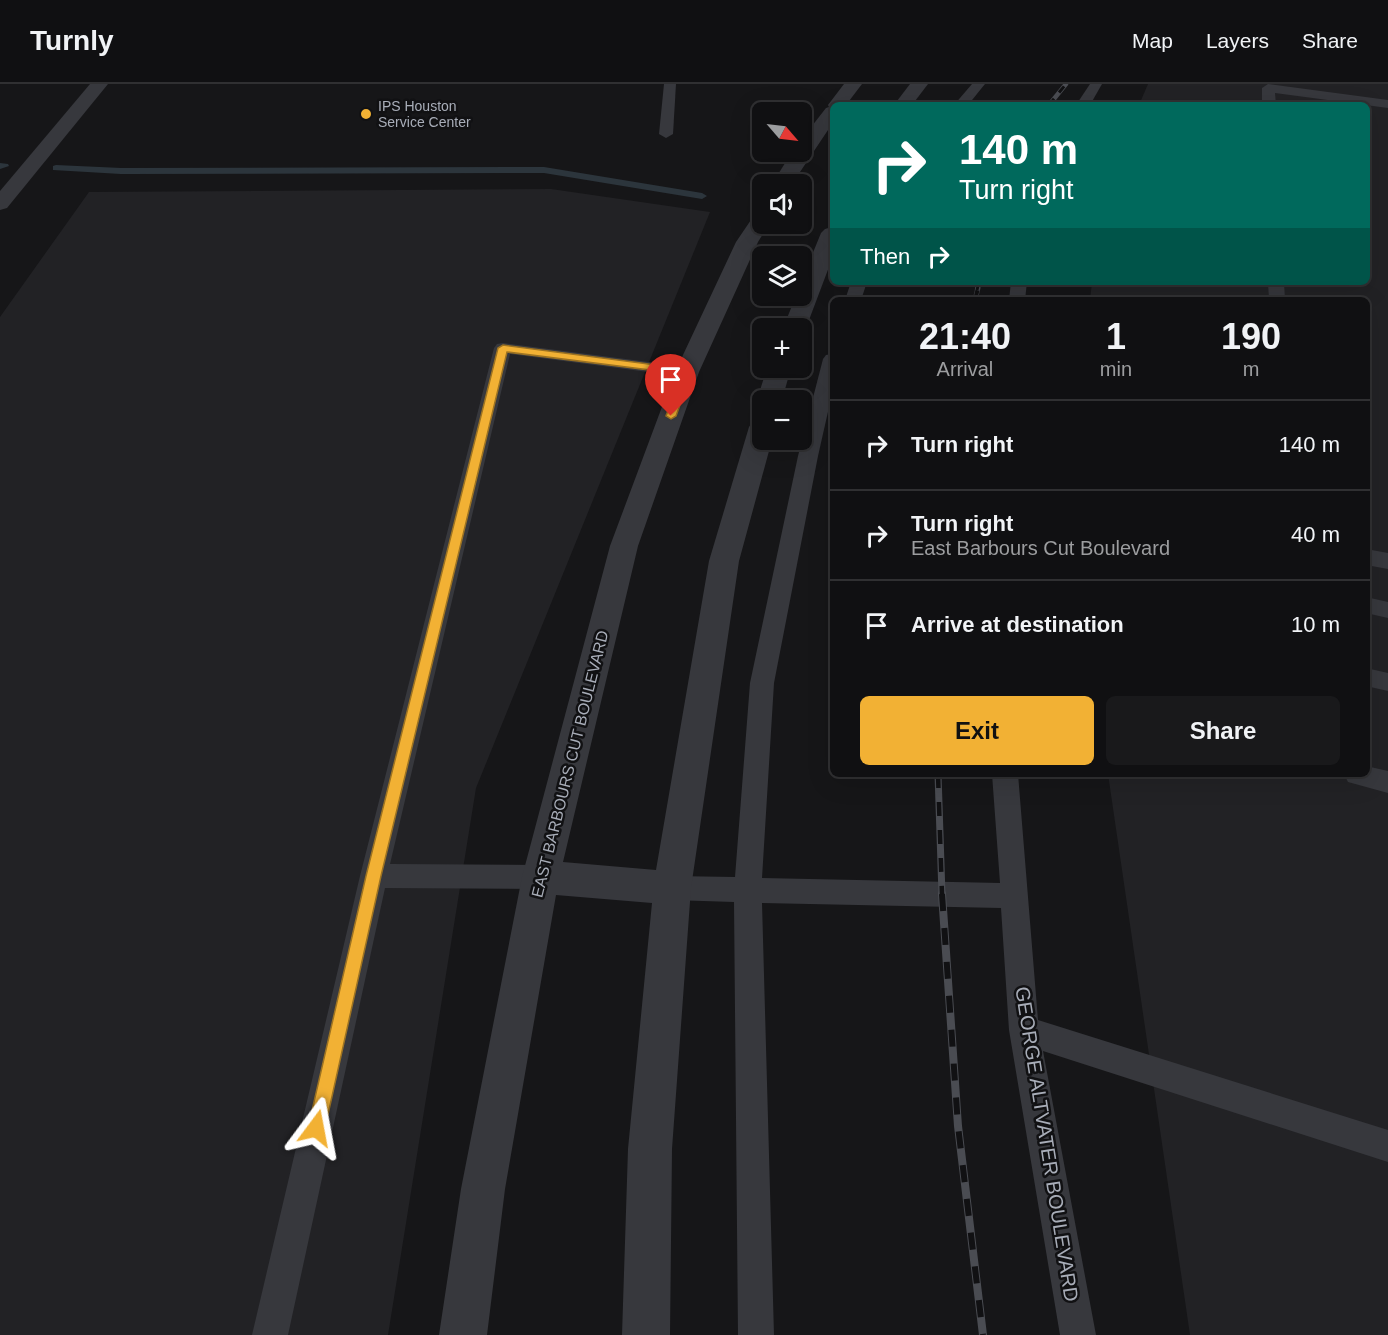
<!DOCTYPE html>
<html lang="en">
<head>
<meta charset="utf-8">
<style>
	body { margin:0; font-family:Arial,sans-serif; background:#19191b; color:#f1f3f6; height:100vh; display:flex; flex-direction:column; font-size:22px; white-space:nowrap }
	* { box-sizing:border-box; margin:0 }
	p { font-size:20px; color:#9c9d9f }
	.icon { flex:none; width:33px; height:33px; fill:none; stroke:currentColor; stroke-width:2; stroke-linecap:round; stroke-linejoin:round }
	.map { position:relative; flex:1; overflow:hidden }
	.sheet { position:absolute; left:830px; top:213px; width:540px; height:480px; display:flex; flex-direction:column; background:#101012; border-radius:9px; box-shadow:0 6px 24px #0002,0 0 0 2px #303032 }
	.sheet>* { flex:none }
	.top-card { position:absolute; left:830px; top:18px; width:540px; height:183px; border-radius:9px; box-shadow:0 6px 24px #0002,0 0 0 2px #303032; background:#00695c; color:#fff; overflow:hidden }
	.needle { width:39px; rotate:118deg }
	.tools { position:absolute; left:752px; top:18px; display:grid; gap:12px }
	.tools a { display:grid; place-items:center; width:60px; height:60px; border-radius:9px; background:#101012; box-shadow:0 6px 24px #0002,0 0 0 2px #303032; font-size:30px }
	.pin { position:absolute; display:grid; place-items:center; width:51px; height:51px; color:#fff; margin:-62px -26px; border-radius:50% 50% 50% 0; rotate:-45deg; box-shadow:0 0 6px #0007 }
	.pin .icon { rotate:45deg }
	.me { position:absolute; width:66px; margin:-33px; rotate:13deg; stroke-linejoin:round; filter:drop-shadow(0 0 4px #0008) }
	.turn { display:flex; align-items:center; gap:21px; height:126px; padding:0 30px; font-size:27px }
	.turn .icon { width:78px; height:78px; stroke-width:2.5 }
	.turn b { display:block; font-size:42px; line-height:51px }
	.then { display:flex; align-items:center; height:57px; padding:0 30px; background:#0003; gap:12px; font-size:22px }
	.eta { display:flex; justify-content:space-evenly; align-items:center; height:102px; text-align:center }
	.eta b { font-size:36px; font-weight:700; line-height:42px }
	.button { display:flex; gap:12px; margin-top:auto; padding:12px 30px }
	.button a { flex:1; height:69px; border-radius:9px; background:#f2b134; color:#111; font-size:24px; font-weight:700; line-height:69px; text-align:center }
	.button a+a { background:#19191b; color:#f1f3f6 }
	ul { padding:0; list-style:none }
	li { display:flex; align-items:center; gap:18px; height:90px; padding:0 30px; border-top:2px solid #303032 }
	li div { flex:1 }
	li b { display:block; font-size:22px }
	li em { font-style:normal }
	header { display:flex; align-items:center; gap:36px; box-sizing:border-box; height:84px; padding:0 30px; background:#101012; border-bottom:2px solid #303032 }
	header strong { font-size:28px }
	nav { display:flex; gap:33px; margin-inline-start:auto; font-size:21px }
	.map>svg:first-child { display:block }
	.built { fill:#222225 }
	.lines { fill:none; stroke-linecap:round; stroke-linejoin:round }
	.stream { fill:#2c353c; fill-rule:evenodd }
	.service { fill:#37383d; fill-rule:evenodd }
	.tertiary { fill:#37383d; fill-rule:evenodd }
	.rail-far3-casing { stroke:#4a4c52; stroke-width:4.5 }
	.rail-far2-casing { stroke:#4a4c52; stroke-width:5 }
	.rail-far1-casing { stroke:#4a4c52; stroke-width:7 }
	.rail-casing { stroke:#4a4c52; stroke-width:8 }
	.rail-far3 { stroke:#111113; stroke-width:3; stroke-dasharray:8; stroke-linecap:butt }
	.rail-far2 { stroke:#111113; stroke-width:4; stroke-dasharray:10; stroke-linecap:butt }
	.rail-far1 { stroke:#111113; stroke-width:4.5; stroke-dasharray:14; stroke-linecap:butt }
	.rail { stroke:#111113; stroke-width:6; stroke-dasharray:17; stroke-linecap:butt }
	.route { fill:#f2b134; stroke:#9d7322; stroke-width:1.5 }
	.poi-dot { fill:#f2b134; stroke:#111113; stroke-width:2 }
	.labels { text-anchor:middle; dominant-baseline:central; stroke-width:5; stroke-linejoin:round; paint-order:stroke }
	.far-poi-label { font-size:14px; fill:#a8adb8; stroke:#111113; text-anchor:start }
	.street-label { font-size:16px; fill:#a8adb8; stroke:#111113 }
	.near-street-label { font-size:20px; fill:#a8adb8; stroke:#111113 }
</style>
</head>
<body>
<header>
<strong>Turnly</strong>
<nav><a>Map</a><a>Layers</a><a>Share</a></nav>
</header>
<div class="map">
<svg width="1388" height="1251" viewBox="0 0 1388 1251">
	<rect width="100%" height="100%" fill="#161618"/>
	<!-- built -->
	<g class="built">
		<polygon points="1148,0 1388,0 1388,1251 1190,1251 1108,690 1366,690 1366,216 1090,216 1092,198 1366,198 1366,21 1139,21"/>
		<polygon points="551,105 710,128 476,704 388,1251 0,1251 0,233 89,108"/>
	</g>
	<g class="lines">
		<!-- stream -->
		<g class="stream">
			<polygon points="0,79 8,80 9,82 0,85"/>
			<polygon points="56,81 121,84 544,83 702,109 707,112 702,115 544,89 121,90 53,86 53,82"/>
		</g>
		<!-- service -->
		<g class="service">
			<polygon points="664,0 676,0 673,50 666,54 659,50"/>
			<polygon points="972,0 985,0 968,21 954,21"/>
			<polygon points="1090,0 1102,0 1090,21 1076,21"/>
			<polygon points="1268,0 1388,16 1388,24 1275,9 1276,21 1262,21 1262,4"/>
			<polygon points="851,198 867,198 861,216 845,216"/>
			<polygon points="1011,198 1027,198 1025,216 1009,216"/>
			<polygon points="1268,198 1284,198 1285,216 1269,216"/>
			<polygon points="503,259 687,283 693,284 696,288 693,292 687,293 510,270 390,780 541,781 551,784 555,793 551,802 541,805 385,804 288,1251 252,1251 360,792 494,264 497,260"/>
			<polygon points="832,270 832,310 818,372 774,599 762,794 1000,799 992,690 1018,690 1038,936 1388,1046 1388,1078 1043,967 1096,1251 1060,1251 1009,946 1001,824 762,819 774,1251 738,1251 734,818 672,816 662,813 658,804 662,795 672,792 735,793 750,599 798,372 823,275 826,271"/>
			<polygon points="1366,465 1388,469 1388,485 1366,481"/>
			<polygon points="1366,513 1388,518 1388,534 1366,529"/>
			<polygon points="1366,584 1388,589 1388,607 1366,602"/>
			<polygon points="1366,682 1388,687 1388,709 1348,698 1344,690 1366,690"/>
		</g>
		<!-- tertiary -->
		<g class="tertiary">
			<polygon points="90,0 108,0 7,124 0,126 0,107"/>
			<polygon points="844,0 862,0 846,21 832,21 832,40 792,100 772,100 792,68 801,68 801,56 826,24 829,23 828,21"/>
			<polygon points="910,0 928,0 912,21 894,21"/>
			<polygon points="762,128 762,140 769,140 758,158 699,288 638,462 563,778 656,786 709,477 749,343 753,337 762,335 762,356 772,356 739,477 691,804 672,1065 670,1251 622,1251 628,1065 652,819 556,811 505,1105 487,1251 439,1251 461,1105 522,793 610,462 675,288 736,158 755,130"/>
			<polygon points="832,143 832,175 806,244 801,249 801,244 783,244 796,212 801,212 801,198 821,149 825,145"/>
			<polygon points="767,284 791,284 782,316 762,316 762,322 757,316"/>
		</g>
		<defs>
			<g id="rail-far3">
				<polyline points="1049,21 1066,0"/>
				<polyline points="977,206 979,198"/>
			</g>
			<polyline id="rail-far2" points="975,216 978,204"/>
			<polyline id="rail-far1" points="938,690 942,811"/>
			<polyline id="rail" points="942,810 958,1042 983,1251"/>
		</defs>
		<!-- rail-far3 casing -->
		<use href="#rail-far3" class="rail-far3-casing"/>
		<!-- rail-far2 casing -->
		<use href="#rail-far2" class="rail-far2-casing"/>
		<!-- rail-far1 casing -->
		<use href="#rail-far1" class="rail-far1-casing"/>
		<!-- rail casing -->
		<use href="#rail" class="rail-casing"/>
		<!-- rail-far3 -->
		<use href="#rail-far3" class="rail-far3"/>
		<!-- rail-far2 -->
		<use href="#rail-far2" class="rail-far2"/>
		<!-- rail-far1 -->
		<use href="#rail-far1" class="rail-far1"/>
		<!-- rail -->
		<use href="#rail" class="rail"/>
	</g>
	<!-- route -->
	<polygon class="route" points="503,261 687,285 692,288 676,332 671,335 666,332 681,290 507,268 381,792 325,1044 323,1051 316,1053 310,1051 308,1044 366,792 498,264"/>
	<!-- markers -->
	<circle class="poi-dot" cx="366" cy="30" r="6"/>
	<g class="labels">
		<!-- far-poi labels -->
		<g class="far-poi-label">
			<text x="378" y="22">IPS Houston<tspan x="378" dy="16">Service Center</tspan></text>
		</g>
		<!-- street labels -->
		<g class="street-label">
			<text transform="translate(570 680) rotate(-76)">EAST BARBOURS CUT BOULEVARD</text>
		</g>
		<!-- near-street labels -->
		<g class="near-street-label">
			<text transform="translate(1047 1060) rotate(81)">GEORGE ALTVATER BOULEVARD</text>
		</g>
	</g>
</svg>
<div class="tools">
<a><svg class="needle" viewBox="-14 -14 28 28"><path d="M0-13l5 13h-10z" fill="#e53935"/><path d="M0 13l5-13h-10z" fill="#9c9d9f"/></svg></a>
<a><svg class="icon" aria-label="sound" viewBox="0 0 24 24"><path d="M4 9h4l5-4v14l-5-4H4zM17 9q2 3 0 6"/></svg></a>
<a><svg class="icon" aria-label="layers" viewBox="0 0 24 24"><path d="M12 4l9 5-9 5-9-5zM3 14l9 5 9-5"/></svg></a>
<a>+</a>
<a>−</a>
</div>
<div class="pin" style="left:671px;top:332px;background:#d93025"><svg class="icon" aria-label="arrive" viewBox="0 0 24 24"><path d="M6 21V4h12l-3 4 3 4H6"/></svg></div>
<svg class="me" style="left:316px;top:1044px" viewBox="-20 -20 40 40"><path d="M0-17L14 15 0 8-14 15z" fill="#f2b134" stroke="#fff" stroke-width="4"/></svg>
<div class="top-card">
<div class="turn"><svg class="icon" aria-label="right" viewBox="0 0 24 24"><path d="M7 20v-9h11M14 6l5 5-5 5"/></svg><div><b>140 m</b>Turn right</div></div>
<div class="then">Then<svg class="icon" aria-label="right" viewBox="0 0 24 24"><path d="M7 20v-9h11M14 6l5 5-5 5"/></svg></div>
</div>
<section class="sheet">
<div class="eta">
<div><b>21:40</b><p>Arrival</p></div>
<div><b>1</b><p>min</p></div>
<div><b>190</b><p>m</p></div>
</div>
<ul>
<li><svg class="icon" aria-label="right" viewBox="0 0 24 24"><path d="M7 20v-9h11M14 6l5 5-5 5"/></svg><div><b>Turn right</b></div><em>140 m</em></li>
<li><svg class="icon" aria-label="right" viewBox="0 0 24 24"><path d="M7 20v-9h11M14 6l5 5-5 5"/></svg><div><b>Turn right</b><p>East Barbours Cut Boulevard</p></div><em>40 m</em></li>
<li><svg class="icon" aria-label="arrive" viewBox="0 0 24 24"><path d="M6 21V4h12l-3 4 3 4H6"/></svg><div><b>Arrive at destination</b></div><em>10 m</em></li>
</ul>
<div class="button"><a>Exit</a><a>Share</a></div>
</section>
</div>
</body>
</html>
